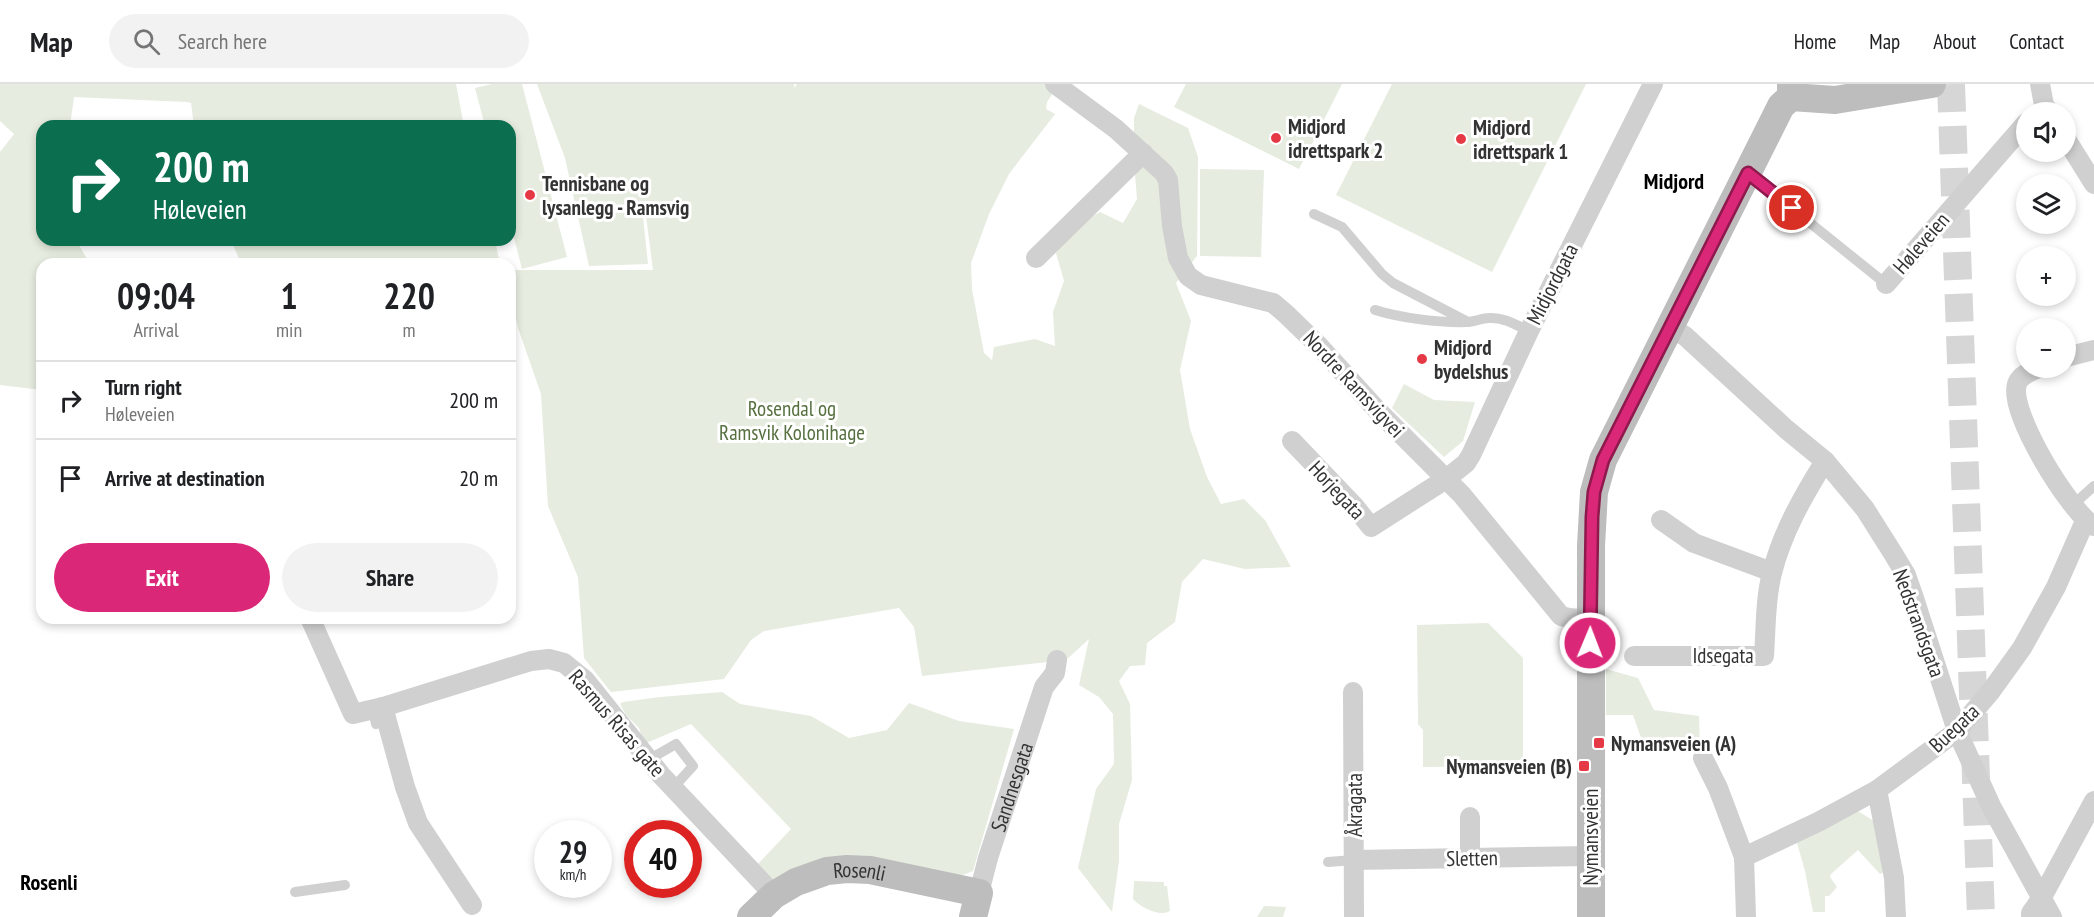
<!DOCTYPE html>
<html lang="en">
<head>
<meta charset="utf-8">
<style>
	body { margin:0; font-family:"PT Sans Narrow",sans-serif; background:#f2f2f2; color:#202124; height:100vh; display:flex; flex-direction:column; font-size:22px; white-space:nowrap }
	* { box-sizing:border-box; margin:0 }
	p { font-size:20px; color:#757577 }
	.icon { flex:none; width:33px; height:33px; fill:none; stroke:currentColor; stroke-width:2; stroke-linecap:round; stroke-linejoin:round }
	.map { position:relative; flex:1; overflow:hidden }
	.drawer { position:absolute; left:36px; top:174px; width:480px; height:366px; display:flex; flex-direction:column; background:#fff; border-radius:18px; box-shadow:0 3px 9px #0003 }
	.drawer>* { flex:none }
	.guide { position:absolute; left:36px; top:36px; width:480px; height:126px; border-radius:18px; box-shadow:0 3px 9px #0003; background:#0b6e4f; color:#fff; overflow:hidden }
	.controls { position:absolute; left:2016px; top:18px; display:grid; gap:12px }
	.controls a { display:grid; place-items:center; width:60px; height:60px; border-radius:50%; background:#fff; box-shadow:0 3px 9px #0003; font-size:30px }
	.speed { position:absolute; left:534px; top:736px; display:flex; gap:12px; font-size:30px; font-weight:700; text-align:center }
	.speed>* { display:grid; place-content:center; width:78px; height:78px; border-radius:50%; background:#fff; box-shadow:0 3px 9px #0003; line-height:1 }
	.speed small { font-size:15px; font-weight:400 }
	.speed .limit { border:9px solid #d22; background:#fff; color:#111 }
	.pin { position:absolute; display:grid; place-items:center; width:51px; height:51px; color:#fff; margin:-26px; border:3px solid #fff; border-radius:50%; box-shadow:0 2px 6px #0007 }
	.me { position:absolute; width:66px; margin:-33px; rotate:1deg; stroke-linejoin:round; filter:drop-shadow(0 0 4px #0008) }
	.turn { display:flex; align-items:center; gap:21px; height:126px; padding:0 18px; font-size:27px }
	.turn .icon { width:78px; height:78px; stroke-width:2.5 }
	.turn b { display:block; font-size:42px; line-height:51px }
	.eta { display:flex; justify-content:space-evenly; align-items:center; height:102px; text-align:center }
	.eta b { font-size:36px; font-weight:600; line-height:42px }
	.primary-button { display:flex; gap:12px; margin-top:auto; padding:12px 18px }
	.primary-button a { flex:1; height:69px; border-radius:36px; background:#db2777; color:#fff; font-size:24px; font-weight:600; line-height:69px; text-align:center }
	.primary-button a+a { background:#f2f2f2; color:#202124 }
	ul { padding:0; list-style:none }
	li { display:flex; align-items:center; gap:18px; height:78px; padding:0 18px; border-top:2px solid #e0e0e0 }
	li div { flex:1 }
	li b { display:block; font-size:22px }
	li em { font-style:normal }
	header { display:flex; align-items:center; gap:36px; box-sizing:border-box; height:84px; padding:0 30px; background:#fff; border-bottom:2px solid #e0e0e0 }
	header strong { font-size:28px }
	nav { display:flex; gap:33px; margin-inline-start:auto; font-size:21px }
	.search { width:420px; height:54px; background:#f2f2f2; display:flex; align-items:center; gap:15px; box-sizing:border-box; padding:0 21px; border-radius:33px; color:#757577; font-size:22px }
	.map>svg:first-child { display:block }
	.green { fill:#e6ecdf }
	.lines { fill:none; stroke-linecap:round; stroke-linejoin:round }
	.secondary-tunnel { stroke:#d6d6d6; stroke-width:28; stroke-dasharray:28 14; stroke-linecap:butt }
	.lane { stroke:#d0d0d0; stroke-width:10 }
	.street { stroke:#d0d0d0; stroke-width:20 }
	.secondary { stroke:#bdbdbd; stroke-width:28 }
	.route-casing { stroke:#8e194d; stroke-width:15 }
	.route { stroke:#db2777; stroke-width:10 }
	.poi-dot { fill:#e63946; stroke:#fff; stroke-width:2 }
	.labels { text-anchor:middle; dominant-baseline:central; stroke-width:6; stroke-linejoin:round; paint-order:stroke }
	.poi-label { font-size:21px; font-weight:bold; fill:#333; stroke:#fff; text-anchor:start }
	.street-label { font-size:21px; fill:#333; stroke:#fff }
	.park-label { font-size:21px; fill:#56703f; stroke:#fff }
	.neighbourhood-label { font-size:22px; font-weight:bold; fill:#000; stroke:#fff }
</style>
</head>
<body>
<header>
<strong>Map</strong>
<div class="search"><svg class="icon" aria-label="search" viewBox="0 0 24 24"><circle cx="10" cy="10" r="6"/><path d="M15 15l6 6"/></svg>Search here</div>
<nav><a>Home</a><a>Map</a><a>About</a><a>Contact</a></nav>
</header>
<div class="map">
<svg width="2094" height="833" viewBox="0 0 2094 833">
	<rect width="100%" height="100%" fill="#fff"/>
	<!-- green -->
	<g class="green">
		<polygon points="0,0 456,0 464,42 194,42 191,19 187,18 74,13 70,42 42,42 42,156 76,156 90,180 42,180 42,306 0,301 0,68 14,50 0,37"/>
		<polygon points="492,0 522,0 567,173 522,185 510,138 510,42 485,42 475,4"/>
		<path d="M537,0H794V4L797,0H1046L1053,9L1047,18L1046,25L1055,30L1009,90L989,130L971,179L972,205L984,269L992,276L994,263L1035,255L1055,262L1053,228L1064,197L1056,169C1066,153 1082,136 1100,128L1123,139L1137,115L1134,78V34L1139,20L1188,44L1198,73L1197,172L1176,199L1191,237L1180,286L1190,345L1207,393L1221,420L1244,415L1265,436L1291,483L1245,485L1203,475L1182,498L1175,538L1147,559L1145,581L1130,582L1119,597L1130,620L1132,696L1119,740V777L1112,828L1078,784L1096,705L1114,680L1113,630L1099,613L1079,601L1089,555L1066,576L922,592L914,543L899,524L764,547L751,556L724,595L611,608L584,574L578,493L548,422L541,310L518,244L511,214L510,188L515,186H653L646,132L643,133L648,180L589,182L565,74Z"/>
		<polygon points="1186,0 1342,0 1299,85 1174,23"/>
		<polygon points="1392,0 1586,0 1492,188 1336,111"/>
		<polygon points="1200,85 1264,86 1261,173 1200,172"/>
		<polygon points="231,156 495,156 500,180 245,180 240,177"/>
		<polygon points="1404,300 1434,316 1475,318 1463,357 1444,373 1392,324"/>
		<polygon points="1488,539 1523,574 1523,682 1423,683 1423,646 1418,640 1417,541"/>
		<polygon points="1606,585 1638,594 1654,626 1699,632 1700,666 1645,665 1633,631 1606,631"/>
		<polygon points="722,608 740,620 811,632 849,654 887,646 909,619 959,637 1014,645 973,787 955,794 778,800 757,781 791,745 691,640 644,660 639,644 626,631 620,620 623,618 660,613"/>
		<polygon points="1858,727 1877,739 1884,788 1880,790 1858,766 1831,790 1830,793 1837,803 1829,812 1825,812 1825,828 1813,828 1805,787 1797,759"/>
		<path d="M1134,797L1164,798V802H1167L1170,827C1160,833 1141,824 1133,815Z"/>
		<polygon points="1264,822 1286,823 1283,833 1257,833"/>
	</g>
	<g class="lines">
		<!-- secondary-tunnel -->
		<polyline class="secondary-tunnel" points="1951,0 1981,833"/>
		<!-- lane -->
		<g class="lane">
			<polyline points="1748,89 1886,200"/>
			<polyline points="1314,130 1342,143 1382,190 1393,199 1468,238"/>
			<path d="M1375,226C1401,234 1439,239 1467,238C1474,238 1482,234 1489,234C1504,233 1516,241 1529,247"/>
			<polyline points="2074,420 2094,402"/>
			<polyline points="373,625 376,640"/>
			<polyline points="650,678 655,672 676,660 693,682 673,704"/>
			<polyline points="1328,778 1354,776"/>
			<polyline points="295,808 345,801"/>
		</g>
		<!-- street -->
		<g class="street">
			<polyline points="1055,0 1116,45 1164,89 1168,96 1172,142 1178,174 1188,192 1201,201 1273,219 1286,230 1319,262 1378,327 1462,411 1561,532 1569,534 1590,536"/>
			<polyline points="2040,0 2044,21 2049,28"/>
			<polyline points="2066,55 2094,100"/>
			<polyline points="1036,174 1143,69"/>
			<polyline points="1886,200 2026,39"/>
			<polyline points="1669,243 1685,252 1786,345 1825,377 1865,425 1894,471 1906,491 1913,511 1957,647 1991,722 2052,833"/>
			<polyline points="2066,273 2094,266"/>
			<path d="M2039,284C2031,287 2020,291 2017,300C2008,328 2070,428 2094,442"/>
			<polyline points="1292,357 1355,423 1371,443 1446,395 1466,379 1471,371 1529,247 1653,0"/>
			<polyline points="1661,436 1694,459 1772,488"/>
			<polyline points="310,534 353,630 383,623 531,577 549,575 564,579 585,596 661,691 774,811"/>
			<path d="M1634,572H1764C1766,544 1765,516 1772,489C1782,449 1803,412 1825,377"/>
			<polyline points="1353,608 1354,833"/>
			<polyline points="383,623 405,703 418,739 472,821"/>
			<polyline points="1703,674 1718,704 1744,773 1746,833"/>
			<polyline points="1877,706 1894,794 1896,833"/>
			<polyline points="1470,733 1470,774"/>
			<polyline points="1744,773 1818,738 1877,706 1957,647 1991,607 2022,564 2056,503 2085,437"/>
			<polyline points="1354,776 1590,772"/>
			<path id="s1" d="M979,809L988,774L1044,603L1055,589L1057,576"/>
			<polyline points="2031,833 2031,829 2041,815 2094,717"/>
		</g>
		<!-- secondary -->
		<g class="secondary">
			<polyline points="1791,13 1835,16 1932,0"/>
			<path id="s2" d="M751,833L774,811L796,798L827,787L847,785L870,786L979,809L973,833"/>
			<polyline points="1591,833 1591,462 1594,408 1603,376 1766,52 1781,22 1791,13 1791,0"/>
		</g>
	</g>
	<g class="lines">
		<defs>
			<polyline id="route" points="1590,559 1592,433 1594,408 1603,376 1748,89 1792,124"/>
		</defs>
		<!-- route casing -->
		<use href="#route" class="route-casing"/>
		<!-- route -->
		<use href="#route" class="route"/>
	</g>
	<!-- markers -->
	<g class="poi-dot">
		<circle cx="1276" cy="54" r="6"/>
		<circle cx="1461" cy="55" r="6"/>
		<circle cx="530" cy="111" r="6"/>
		<circle cx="1422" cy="275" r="6"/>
		<rect x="1593" y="653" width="12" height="12" rx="3"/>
		<rect x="1578" y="676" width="12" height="12" rx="3"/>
	</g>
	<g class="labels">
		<!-- poi labels -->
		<g class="poi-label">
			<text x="1288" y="42">Midjord<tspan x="1288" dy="24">idrettspark 2</tspan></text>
			<text x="1473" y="43">Midjord<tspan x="1473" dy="24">idrettspark 1</tspan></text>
			<text x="542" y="99">Tennisbane og<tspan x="542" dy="24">lysanlegg - Ramsvig</tspan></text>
			<text x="1434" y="263">Midjord<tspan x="1434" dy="24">bydelshus</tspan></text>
			<text x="1611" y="659">Nymansveien (A)</text>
			<text x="1572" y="682" text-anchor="end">Nymansveien (B)</text>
		</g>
		<!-- street labels -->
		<g class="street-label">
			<text transform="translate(1921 159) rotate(-49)">Høleveien</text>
			<text transform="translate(1552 200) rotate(-63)">Midjordgata</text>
			<text transform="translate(1354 300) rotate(47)">Nordre Ramsvigvei</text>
			<text transform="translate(1337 406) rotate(47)">Horjegata</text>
			<text transform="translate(1919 539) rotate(70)">Nedstrandsgata</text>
			<text x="1723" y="571">Idsegata</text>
			<text transform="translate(617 639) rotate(49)">Rasmus Risas gate</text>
			<text transform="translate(1954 644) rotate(-43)">Buegata</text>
			<text stroke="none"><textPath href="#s1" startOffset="111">Sandnesgata</textPath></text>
			<text transform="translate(1354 721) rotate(-90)">Åkragata</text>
			<text transform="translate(1590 753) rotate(-90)">Nymansveien</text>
			<text transform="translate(1472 774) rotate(-1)">Sletten</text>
			<text stroke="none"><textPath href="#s2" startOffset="123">Rosenli</textPath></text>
		</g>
		<!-- park labels -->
		<g class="park-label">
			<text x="792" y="324">Rosendal og<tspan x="792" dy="24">Ramsvik Kolonihage</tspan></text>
		</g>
		<!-- neighbourhood labels -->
		<g class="neighbourhood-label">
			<text x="1674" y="97">Midjord</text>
			<text x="49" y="798">Rosenli</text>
		</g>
	</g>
</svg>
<div class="controls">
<a><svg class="icon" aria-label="sound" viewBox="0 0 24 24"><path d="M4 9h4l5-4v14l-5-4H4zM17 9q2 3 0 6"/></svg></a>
<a><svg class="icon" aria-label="layers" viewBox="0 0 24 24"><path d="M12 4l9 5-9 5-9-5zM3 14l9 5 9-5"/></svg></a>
<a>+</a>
<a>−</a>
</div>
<div class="speed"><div>29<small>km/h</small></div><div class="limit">40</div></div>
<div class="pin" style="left:1792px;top:124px;background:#d93025"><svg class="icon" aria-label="arrive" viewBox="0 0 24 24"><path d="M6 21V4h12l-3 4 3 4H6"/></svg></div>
<svg class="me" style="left:1590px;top:559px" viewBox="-20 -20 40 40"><circle r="17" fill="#db2777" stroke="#fff" stroke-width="3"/><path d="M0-11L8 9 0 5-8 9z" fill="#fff"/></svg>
<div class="guide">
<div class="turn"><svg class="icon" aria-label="right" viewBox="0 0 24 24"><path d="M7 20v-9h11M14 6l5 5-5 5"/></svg><div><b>200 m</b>Høleveien</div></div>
</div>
<section class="drawer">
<div class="eta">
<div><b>09:04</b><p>Arrival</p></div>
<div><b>1</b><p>min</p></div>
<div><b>220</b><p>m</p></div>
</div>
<ul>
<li><svg class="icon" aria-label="right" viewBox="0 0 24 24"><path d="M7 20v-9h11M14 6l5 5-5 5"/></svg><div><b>Turn right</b><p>Høleveien</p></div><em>200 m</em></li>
<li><svg class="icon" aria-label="arrive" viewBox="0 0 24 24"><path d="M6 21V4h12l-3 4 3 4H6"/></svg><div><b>Arrive at destination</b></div><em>20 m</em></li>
</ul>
<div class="primary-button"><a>Exit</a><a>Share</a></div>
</section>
</div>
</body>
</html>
